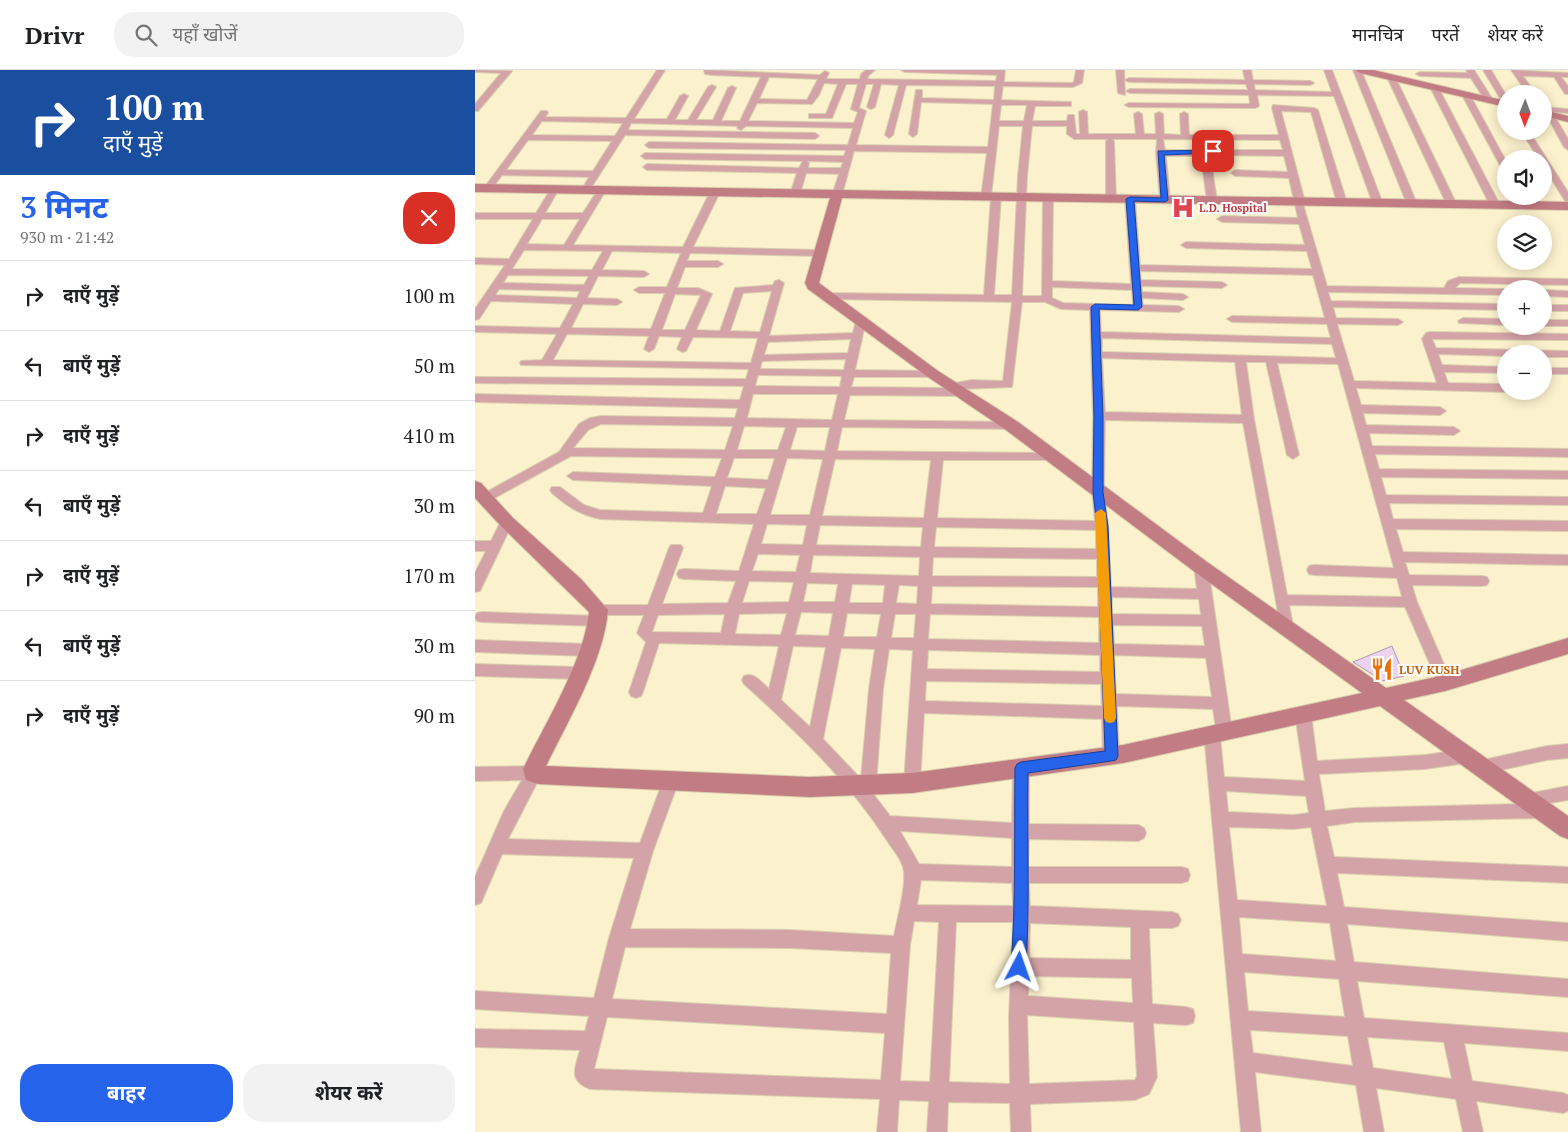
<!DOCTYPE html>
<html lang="hi">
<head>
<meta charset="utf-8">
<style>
	body { margin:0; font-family:"PT Serif","Noto Sans Devanagari",serif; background:#f2f2f2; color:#202124; height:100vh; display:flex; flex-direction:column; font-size:19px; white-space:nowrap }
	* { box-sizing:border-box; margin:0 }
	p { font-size:16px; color:#757577 }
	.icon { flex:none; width:28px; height:28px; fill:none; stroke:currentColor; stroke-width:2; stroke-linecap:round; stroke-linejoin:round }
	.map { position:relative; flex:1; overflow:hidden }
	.sheet { display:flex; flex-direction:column; background:#fff; width:475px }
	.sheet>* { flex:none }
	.top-card { background:#1a4fa0; color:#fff; overflow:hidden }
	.needle { width:32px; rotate:181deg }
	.controls { position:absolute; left:1022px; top:15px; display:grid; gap:10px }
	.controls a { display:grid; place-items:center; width:55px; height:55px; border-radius:50%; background:#fff; box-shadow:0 2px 12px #0003; font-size:25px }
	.pin { position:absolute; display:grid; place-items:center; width:42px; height:42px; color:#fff; margin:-21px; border-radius:10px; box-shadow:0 2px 8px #0006 }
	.me { position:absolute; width:55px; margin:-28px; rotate:4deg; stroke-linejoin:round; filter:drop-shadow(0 0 4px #0008) }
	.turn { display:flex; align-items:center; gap:18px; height:105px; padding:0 20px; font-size:22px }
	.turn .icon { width:65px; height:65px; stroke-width:2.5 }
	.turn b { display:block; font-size:35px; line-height:42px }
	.round { display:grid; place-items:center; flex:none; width:52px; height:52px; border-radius:20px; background:#f2f2f2 }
	.overview { display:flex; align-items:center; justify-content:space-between; height:85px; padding:0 20px }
	h1 { font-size:30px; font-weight:700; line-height:38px; color:#2563eb }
	.primary-button { display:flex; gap:10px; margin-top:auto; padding:10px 20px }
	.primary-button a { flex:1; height:58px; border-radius:20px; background:#2563eb; color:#fff; font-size:20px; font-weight:700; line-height:58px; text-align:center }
	.primary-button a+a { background:#f2f2f2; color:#202124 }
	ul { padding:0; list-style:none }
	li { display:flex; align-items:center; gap:15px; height:70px; padding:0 20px; border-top:1px solid #e0e0e0 }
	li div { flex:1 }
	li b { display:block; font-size:19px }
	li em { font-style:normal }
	header { display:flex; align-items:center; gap:30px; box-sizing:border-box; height:70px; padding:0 25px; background:#fff; border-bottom:1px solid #e0e0e0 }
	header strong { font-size:24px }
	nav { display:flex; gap:28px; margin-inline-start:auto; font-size:18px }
	.search { width:350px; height:45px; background:#f2f2f2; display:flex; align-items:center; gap:12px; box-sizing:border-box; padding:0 18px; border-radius:20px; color:#757577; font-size:19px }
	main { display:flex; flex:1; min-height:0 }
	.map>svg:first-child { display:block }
	.building { fill:#ecd2ef; stroke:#b098b4 }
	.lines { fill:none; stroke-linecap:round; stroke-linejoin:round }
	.street-casing { stroke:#d8cfae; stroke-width:2 }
	.secondary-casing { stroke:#d8cfae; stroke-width:2 }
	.street { fill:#d4a3a7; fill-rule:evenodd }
	.secondary { fill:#c27c83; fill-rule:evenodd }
	.route { fill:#2563eb; stroke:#184099 }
	.slow { fill:#f59e0b }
	.labels { text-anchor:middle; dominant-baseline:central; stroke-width:4; stroke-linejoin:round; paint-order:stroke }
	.far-health-label { font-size:11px; font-weight:bold; fill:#be3a42; stroke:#fff; text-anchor:start }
	.food-label { font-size:12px; font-weight:bold; fill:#c56008; stroke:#fff; text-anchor:start }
</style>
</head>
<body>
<header>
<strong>Drivr</strong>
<div class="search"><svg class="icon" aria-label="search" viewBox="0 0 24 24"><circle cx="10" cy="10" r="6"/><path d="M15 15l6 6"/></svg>यहाँ खोजें</div>
<nav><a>मानचित्र</a><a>परतें</a><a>शेयर करें</a></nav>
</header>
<main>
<section class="sheet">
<div class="top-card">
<div class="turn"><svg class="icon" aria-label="right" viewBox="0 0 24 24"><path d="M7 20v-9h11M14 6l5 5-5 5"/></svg><div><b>100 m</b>दाएँ मुड़ें</div></div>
</div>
<div class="overview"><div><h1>3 मिनट</h1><p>930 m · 21:42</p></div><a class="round" style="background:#d93025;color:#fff"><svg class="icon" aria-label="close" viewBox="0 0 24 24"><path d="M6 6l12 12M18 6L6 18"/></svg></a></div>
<ul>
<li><svg class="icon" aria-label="right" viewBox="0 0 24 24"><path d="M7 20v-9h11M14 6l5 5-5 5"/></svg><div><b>दाएँ मुड़ें</b></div><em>100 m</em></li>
<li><svg class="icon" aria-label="left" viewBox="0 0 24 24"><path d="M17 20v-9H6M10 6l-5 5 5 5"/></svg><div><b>बाएँ मुड़ें</b></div><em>50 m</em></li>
<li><svg class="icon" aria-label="right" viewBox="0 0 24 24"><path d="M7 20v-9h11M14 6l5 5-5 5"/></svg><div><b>दाएँ मुड़ें</b></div><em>410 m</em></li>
<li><svg class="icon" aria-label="left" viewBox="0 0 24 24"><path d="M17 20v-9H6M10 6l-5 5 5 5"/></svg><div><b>बाएँ मुड़ें</b></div><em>30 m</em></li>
<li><svg class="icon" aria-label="right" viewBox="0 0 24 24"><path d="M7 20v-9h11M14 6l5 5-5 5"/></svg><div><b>दाएँ मुड़ें</b></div><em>170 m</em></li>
<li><svg class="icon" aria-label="left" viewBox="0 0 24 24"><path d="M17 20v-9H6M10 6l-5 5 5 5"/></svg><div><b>बाएँ मुड़ें</b></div><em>30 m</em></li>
<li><svg class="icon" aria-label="right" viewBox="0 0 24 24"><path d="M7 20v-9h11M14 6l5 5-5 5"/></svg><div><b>दाएँ मुड़ें</b></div><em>90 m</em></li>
</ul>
<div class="primary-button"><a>बाहर</a><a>शेयर करें</a></div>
</section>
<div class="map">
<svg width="1093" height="1062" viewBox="0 0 1093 1062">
	<rect width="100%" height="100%" fill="#fcf1cd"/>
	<!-- building -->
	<polygon class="building" points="917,576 929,606 908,611 878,592"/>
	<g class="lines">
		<defs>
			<g id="street">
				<polygon points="0,0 37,1 3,41 0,41 0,34 26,3 1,2"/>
				<path d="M182,0H190L159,49H192L205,26L209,24L213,26L200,50H213L233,17L237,15L241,17L221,50H238L253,18L257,16L261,18L246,51H265L286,7L237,5L230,4L229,0L345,5L350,1L354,3L351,9H385L386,4L391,0H400L394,5L392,9L521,11L522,5L430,2L426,0H530L529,12L597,13L599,12L601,0H609L607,13L598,17L528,16L526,30L596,32V36H560L557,51H592L593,45H599L601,64H605L604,42L608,40L612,42L613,64H661L659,44L663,42L667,44L669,64H681L680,44L684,42L688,44L689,64L706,65L705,44L709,42L713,44L714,65H804L797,38L798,35L839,38L843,40L872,133L870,135H864L862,133L836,42L806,41L830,132L828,134L852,216L969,218L973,211L984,207L1093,209V215L985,213L980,218L1031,219V225L853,222L856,231L1031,234V240L858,237L861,248L923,249L928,252L923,255L862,254L879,311L962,313L947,269L951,263L955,262L1093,264V270L957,269L961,278L1093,281V287H1069V284H1031V286L963,284L967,295L1031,297V303L969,302L973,313L1031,314V322L881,318L886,335L965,337L971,341L965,345L888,343L891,355L979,357L985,361L979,365L894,363L897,376L1093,379V387L900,384L904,399L1093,401V409L906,407L911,425L1093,427V435L914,433L918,449L1093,451V461L921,459L928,482L1093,485V495L930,492L934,505L1007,506L1012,507L1014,511L1012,515L1007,516L937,515L942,532L977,613L975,617L970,619L965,617L930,537L814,535L819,560L817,564L812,566L807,564L768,353L630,350L629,422L633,456L636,517L722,519L719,497L721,493H731L733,497L757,661L754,666L749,667L745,666L749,707L830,711L820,644L823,640L828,638L833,640L836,644L842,691L950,685L991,679L996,681L999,686L996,691L991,693L950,699L844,704L850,741L880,738L1047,734L1045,730L1047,725L1093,716V730L1069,734L1074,736L1076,741L1074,746L1068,748L880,752L852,756L859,787L1093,797V813L862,803L869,837L1093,853V871L872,854L879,892L1093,909V927L882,911L889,948L1093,963V981L989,973L997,1011L1088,1023L1093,1025V1041L1088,1043L1001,1031L1008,1062H988L981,1029L901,1018L909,1062H889L881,1015L780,1002L786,1062H766L729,664L732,659L737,657L741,659L738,639L642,636L644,686L641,691L636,693L631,691L628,686L627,649L449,643L445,713L443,718L437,720L431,718L429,713L438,580L414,579L408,619L401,715L396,721L415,746L537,753L538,698L540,693L546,691L552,693L554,698V754L663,755L669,758L671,763L669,768L663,771L554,769L553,797H707L713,799L715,805L713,811L707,813H554L555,836L697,842L703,844L706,850L703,856L697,858H674L677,934L711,937L718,939L720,946L718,953L711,955L678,953L682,1007L674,1024L660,1030L555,1034L556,1062H536L535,1033L473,1032L472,1062H452L454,1031L424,1030L422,1062H402L405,1029L115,1019C93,1010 100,999 105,980L0,977V959L110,961L114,946L0,939V921L119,928L134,868L159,788L27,784L6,833L0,835V807L29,741L47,710L0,711V697L59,696L65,698L67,703L33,769L165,773L189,708L195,706L201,708L203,713L178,781L155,859L315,860L419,866C422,850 431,817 429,802C428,791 419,781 413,772C374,711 322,662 269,614L267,610L269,606C279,602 286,612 294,619L304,576L184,573L168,622L166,626L161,628L156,626L154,622L171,572L162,563L169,545H124L119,544L117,540L119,536L124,535H173L194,478L196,475H206L208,478L187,534L253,533L261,511L209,509L204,508L202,504L204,500L209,499L264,501L279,454L125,449C105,445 92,436 77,423L75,420L77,417H85L109,435L125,440L228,443L237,416L98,410L92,406L98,402L240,407L247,388L96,386L14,431H6L4,428L6,425L84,382L104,354L115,348L126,346L260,348L263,338L0,332V324L265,330L269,316L0,313V307L271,309L274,299L46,295L45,293L46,291L67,290L82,264L0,262V256L85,258L98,234L16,231L4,249L0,250V239L30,195L0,194V188L34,189L58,149H0V143H61L77,117L80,116L84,119L70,143H108L124,118L127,117L131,120L98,175L208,177L235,122L237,120H243L245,122L218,177L344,180L349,183L344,186L215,183L212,191H243L248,194L243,197H210L202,218H223L237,224L221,260L245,261L260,218L298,215L300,211L304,210L309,213L294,266L378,263L381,250L386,247L391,250L380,300L458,301L464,304L458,307H379L376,317L473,318L474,314L497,310L528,311L537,232L353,229L348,226L353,223L509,225L516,127L521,124L526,127L519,225H537L543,106L548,56H524L516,127L511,130L506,127L512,83L379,81L367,125L362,128L357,125L364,104L331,103L325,124L320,127L315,124L322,103L172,100L168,97L172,94L324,98L328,91L170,89L166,86L170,83L369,86L371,80L174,78L170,75L174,72L373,75L378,58L271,56L266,60L262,58L263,56L156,53L153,60L340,63L344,66L340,69L150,65L114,121L111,122L107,119L114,107L27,105L16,120H10L9,118L66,41H72L73,43L70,47L151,48ZM294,7L343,9L332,30L284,29ZM349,13L363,14L351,44H334V48H357L371,14H383L376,39L383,42L379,53L273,51L282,33L337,34L344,25ZM391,14H399L392,37L396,39L400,37L406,14L424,15L410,65L414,68L418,65L431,15L520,16L519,30L447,28V20H441L434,64L438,67L442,64L446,32L518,34L513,77L381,75L391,41L384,38ZM526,35H552L549,51H524ZM67,51L148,53L140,66L57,65ZM557,56H592V64L599,69H634L631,71V129L636,132L641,129L639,71L637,69H682L681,83L685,130L690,133L695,130L691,86H726L732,131L737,134L742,131L735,85L809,86L813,102L760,100L756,103L760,106L814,108L823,148L747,146L742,149L747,152L824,154L830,175L711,172L706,175L711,178L832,181L837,199L665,195L660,129L655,126L650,129L656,214L577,211L578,128L573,125L568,128L567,226H547L552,106ZM688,69L805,70L808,80H690ZM53,70L137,71L118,101L31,100ZM332,91L368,92L366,98H333L334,93ZM67,149H105L89,175L52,174ZM49,180L128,181L117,200L37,199ZM137,181L206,183L192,217H164L159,220L164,223H190L176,259L96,258L108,234L142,235L147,232L142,229L112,228L123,206L169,207L174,204L169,201L127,200ZM665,201L838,205L850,248L757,246L752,249L757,252L852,254L856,268L626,262L625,240L704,242L709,239L704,236L668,235L667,228L708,230L713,227L708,224L667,222V216L747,218L752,215L747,212L666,210ZM33,205L114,206L109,215L28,213ZM577,217L657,220L658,235L588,233L577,228ZM24,219L105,221L102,228L20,225ZM297,221L285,262L255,261L268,223ZM200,224L226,225L210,260H187ZM547,232H570L586,239L615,240L618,346L617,422L620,451L462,448L468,390H582L584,387L582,384L578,383L362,381L367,357L541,359L543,356L537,352L369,350L375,325L485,326L491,322L487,319L537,317ZM92,264L174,266L169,279L174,282L179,279L184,266L207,267L202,279L207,282L211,281L218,267L283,268L276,293L78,290ZM627,268L857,274L861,288L627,282ZM376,269L373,283L289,285L293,272ZM627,288L760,292L767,345L630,342ZM371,289L369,300L285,299L287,291ZM771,292H791L812,385L818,389L824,385L802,293L863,294L919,498L839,495L834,496L832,500L834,504L839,505L922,508L927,527L812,525L779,349ZM283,305L367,306L365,317L280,316ZM278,324H363L357,350L272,348ZM126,354L258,356L250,380L98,378L113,360ZM269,356L311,357L303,380H262ZM322,357H355L350,381L315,380ZM259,388H300L293,410L252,408ZM312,388L348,389L335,445H295ZM360,389L456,390L449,448L347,446ZM250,416L291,418L282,444H241ZM292,454L332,455L328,475L286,474ZM345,455L448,457L446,477L341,475ZM461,457L621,460V479L459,477ZM283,484L325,485L321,502L277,501ZM338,485L445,487L444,506L335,503ZM458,487L622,489V507L457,506ZM274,511L319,512L314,532L267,533ZM332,513L363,514L360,532H328ZM377,514L410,515L408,533H374ZM424,515L443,516L442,534L421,533ZM457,516L623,517V537L456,534ZM637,527L724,529L726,545L637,544ZM326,542L358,543L354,566L320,565ZM312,543L306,565L260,564L264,544ZM372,543L406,544L402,567H368ZM250,544L246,563L177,562L183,545ZM420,544H441L439,568H416ZM455,544L624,547V573L453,569ZM638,555L727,556L730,576L639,574ZM318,576L351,577L335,657L306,630ZM366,578L400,579L394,619L386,709L348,669ZM453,580L625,585V602L452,599ZM639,585L731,588L737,627L641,624ZM451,611L626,614L627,636L450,631ZM751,721L831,726L834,743L819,745L753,742ZM754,757L819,759L836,757L852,836L762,830ZM425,761L537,768V797L444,794ZM446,810L537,813L538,836L442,835ZM764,847L855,853L861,891L767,884ZM439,851L464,852L455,1012L425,1011L435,875ZM481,852H538L534,947L535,1014L474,1012ZM555,853L656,857V890L554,888ZM150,877L315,878L416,883L412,944L137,929ZM769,902L864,909L870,947L773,941ZM554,906L657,908L658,933L553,926ZM552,945L659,952L662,1006L660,1010L554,1014ZM132,947L410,963L406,1010L119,999ZM775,960L873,966L878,996L778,983ZM892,967L969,972L977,1009L898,998Z"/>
				<polygon points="641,0 649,0 650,25 643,23"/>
				<polygon points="768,0 776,0 778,10 835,11 839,13 835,15 779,14 780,20 857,22 849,0 857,0 908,134 906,136 903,137 898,134 859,26 782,25 784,36 780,38 654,37 650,35 654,33 775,34 774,25 655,23 651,21 655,19 773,20 771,14 654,12 650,10 654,8 770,10"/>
				<polygon points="878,0 886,0 942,134 940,136 937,137 932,134"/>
				<polygon points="991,0 999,0 1018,30 1017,32 1011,32 996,8 945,6 941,4 945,2 993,3"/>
				<polygon points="1008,0 1016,0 1031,25 1031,33 1028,33"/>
				<polygon points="1036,0 1093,3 1093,7 1086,7 1093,16 1093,24 1090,24 1079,7 1048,6 1061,24 1053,24"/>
				<polygon points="913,5 920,7 982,135 980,137 974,137 972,135 912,7"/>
				<polygon points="956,15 963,17 1025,135 1023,137 1017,137 1015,135 955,17"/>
				<polygon points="988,23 995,25 1031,91 1031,102 1027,99 987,25"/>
				<polygon points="1069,37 1093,39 1093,43 1077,42 1093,69 1093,80 1089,77 1071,44 1074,42 1069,41"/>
				<polygon points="1046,61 1054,61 1093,122 1093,132 1090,131 1069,97 1069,89 1064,89"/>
				<polygon points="1042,126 1051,126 1057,136 1055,138 1049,138"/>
				<polygon points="1069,220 1093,221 1093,227 1069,226"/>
				<rect x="1069" y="235" width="24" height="6"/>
				<polygon points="988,248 1031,249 1031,255 984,253 983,251"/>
				<rect x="1069" y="250" width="24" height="6"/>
				<rect x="1069" y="298" width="24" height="6"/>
				<polygon points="32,447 37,449 38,452 5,521 0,522 0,503 11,481 0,481 0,471 16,471 27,449"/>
				<polygon points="7,542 124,546 129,547 131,551 129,555 124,556 7,552 2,551 0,547 2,543"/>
				<polygon points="0,570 113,574 118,576 120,580 118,584 113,586 0,582"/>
				<polygon points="0,594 104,597 109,599 111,603 109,607 104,609 0,606"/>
				<polygon points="1093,674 1093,688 1072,690 1008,704 1002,702 1000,697 1002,692 1008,690 1072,676"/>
			</g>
			<g id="secondary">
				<polygon points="880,0 898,0 1031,31 1031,37 885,3"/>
				<polygon points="1069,40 1093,46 1093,52 1069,46"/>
				<path d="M0,114L1093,132V140L367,128L344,213L463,301L543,352L732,492L911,618L970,605L1093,568V584L970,621L929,630L1093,746V769L1085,766L905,636L648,693L437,723L335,727L63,714L51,710L48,699C70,654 109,591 114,542L26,456L0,428V411L6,413L38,448L106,509L133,540C129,590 93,651 71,696L335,707L437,703L648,675L887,623L720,502L531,360L453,307L333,219L330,213L355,128L0,122Z"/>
			</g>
		</defs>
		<!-- street casing -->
		<use href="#street" class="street-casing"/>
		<!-- secondary casing -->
		<use href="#secondary" class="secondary-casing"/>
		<!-- street -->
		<use href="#street" class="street"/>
		<!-- secondary -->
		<use href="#secondary" class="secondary"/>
	</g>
	<!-- route -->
	<path class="route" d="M740,80V83H738L689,85L693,130L690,132L659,131L667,237L663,240L624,239L628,346V422L633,456L643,686L641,690L636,691L553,703C552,768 555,832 551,897L549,902L544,904L539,902L536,897C541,831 539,764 540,698L542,694L546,692L630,681L622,456L618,422L619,346L616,237L620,234L659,235L651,129L655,127L686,128L683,81Z"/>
	<!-- slow -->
	<polygon class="slow" points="626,439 631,443 641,648 639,652 635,653 631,652 629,648 620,443"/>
	<!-- icons -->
	<defs>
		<symbol id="hospital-bare" viewBox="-9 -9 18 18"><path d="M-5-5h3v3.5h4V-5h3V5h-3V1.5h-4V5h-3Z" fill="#e0444e" stroke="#fff" stroke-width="2.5" paint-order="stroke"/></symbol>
		<symbol id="restaurant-bare" viewBox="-9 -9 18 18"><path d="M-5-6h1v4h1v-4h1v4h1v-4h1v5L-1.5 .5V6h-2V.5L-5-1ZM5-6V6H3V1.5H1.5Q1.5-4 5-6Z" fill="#e8710a" stroke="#fff" stroke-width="2.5" paint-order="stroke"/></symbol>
	</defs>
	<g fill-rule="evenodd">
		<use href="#hospital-bare" x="692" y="122" width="32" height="32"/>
		<use href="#restaurant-bare" x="891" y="583" width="32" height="32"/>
	</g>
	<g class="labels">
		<!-- far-health labels -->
		<g class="far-health-label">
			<text x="724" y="138">L.D. Hospital</text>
		</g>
		<!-- food labels -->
		<g class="food-label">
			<text x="924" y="599">LUV KUSH</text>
		</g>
	</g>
</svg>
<div class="controls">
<a><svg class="needle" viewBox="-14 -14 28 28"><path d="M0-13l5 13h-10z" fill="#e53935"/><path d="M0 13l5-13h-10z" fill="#757577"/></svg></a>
<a><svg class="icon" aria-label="sound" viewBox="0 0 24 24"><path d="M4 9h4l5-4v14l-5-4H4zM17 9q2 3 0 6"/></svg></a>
<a><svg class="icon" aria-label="layers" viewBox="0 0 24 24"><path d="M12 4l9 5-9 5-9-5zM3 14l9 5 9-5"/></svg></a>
<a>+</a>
<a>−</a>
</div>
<div class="pin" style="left:738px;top:81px;background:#d93025"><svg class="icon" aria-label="arrive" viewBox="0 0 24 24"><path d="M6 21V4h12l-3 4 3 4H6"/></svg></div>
<svg class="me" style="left:544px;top:897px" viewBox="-20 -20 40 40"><path d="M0-17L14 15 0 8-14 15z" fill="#2563eb" stroke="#fff" stroke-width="4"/></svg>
</div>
</main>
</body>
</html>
